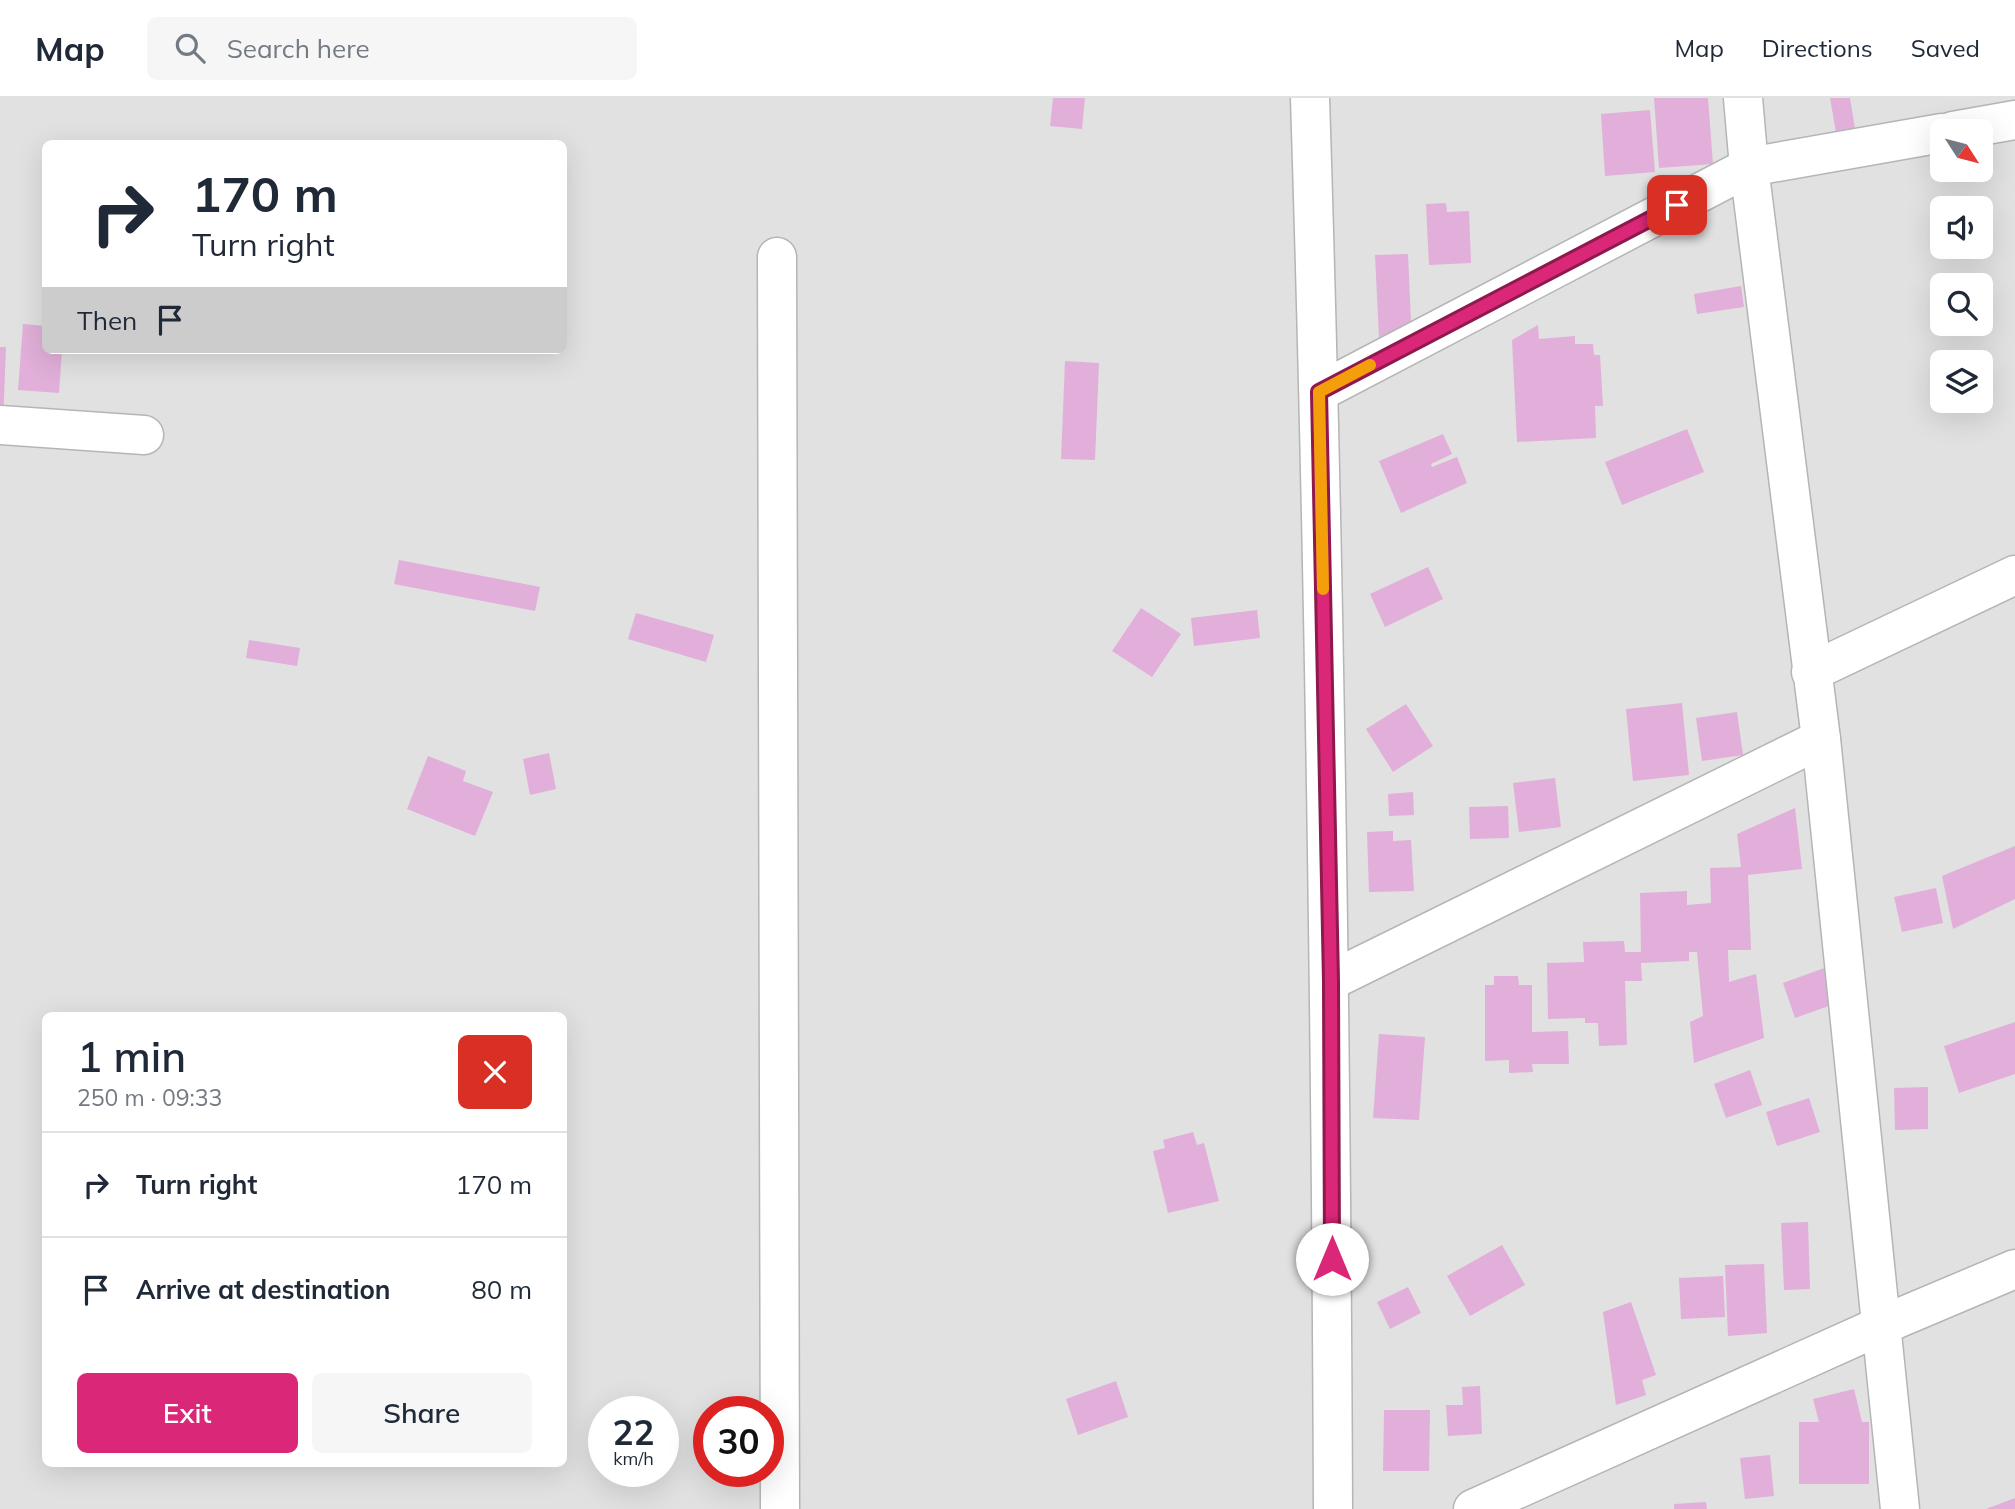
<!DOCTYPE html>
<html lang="en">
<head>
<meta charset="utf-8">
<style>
	body { margin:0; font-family:Mulish,sans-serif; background:#f6f6f7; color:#1f2937; height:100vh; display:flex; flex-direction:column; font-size:26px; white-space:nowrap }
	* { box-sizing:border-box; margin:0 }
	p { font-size:23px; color:#747a83 }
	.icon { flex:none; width:38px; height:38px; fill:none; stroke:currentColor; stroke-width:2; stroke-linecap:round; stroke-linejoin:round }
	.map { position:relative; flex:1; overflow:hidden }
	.sheet { position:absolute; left:42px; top:914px; width:525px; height:455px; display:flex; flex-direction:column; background:#fff; border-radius:10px; box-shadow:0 7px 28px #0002 }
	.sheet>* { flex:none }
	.hud { position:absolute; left:42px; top:42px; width:525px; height:214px; border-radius:10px; box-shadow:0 7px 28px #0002; background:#fff; color:#1f2937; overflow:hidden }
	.needle { width:46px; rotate:126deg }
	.buttons { position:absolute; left:1930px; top:21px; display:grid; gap:14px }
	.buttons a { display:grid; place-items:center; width:63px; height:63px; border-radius:10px; background:#fff; box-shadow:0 7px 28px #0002; font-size:35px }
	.speed { position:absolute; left:588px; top:1298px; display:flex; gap:14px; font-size:35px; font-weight:700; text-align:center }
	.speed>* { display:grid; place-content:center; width:91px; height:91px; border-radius:50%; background:#fff; box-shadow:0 7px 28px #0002; line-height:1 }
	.speed small { font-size:18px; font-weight:400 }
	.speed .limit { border:10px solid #d22; background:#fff; color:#111 }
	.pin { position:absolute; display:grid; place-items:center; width:60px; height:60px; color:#fff; margin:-30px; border-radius:14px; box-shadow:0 4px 10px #0006 }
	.me { position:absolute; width:77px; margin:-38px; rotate:0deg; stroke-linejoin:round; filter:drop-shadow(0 0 5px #0008) }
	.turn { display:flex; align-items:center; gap:24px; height:147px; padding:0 35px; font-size:32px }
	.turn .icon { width:91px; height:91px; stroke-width:2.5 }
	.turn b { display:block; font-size:49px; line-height:60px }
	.then { display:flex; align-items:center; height:66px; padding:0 35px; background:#0003; gap:14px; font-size:26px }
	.round { display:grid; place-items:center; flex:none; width:74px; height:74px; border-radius:10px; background:#f6f6f7 }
	.summary { display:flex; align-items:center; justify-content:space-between; height:119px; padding:0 35px }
	h1 { font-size:42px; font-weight:600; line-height:52px }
	.button { display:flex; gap:14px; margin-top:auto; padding:14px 35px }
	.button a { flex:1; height:80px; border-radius:10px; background:#db2777; color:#fff; font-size:28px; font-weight:600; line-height:80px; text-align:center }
	.button a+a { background:#f6f6f7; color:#1f2937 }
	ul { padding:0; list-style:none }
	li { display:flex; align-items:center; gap:21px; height:105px; padding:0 35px; border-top:2px solid #e0e1e3 }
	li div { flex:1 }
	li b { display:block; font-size:26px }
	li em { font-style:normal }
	header { display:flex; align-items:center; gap:42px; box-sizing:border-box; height:98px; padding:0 35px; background:#fff; border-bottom:2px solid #e0e1e3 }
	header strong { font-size:33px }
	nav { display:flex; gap:38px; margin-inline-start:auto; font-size:24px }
	.search { width:490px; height:63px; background:#f6f6f7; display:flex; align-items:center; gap:18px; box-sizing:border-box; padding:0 24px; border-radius:10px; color:#747a83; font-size:26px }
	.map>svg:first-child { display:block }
	.building { fill:#e1afd9 }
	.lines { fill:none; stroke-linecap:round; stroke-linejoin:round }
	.minor-casing { stroke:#b5b5b6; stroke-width:41 }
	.minor { stroke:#fff; stroke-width:38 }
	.route-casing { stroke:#8e194d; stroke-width:18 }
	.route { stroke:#db2777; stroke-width:12 }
	.slow { stroke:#f59e0b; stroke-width:12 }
</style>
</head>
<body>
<header>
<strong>Map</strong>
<div class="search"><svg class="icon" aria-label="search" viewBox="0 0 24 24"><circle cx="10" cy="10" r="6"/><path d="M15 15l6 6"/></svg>Search here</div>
<nav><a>Map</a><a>Directions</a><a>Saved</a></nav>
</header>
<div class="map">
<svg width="2015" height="1411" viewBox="0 0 2015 1411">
	<rect width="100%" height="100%" fill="#e1e1e2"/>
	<!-- building -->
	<g class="building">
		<polygon points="1053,0 1085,0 1082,31 1050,28"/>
		<polygon points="1654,0 1708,0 1713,66 1659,70"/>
		<polygon points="1830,0 1850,0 1857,43 1838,46"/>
		<polygon points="1650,12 1655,74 1605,78 1601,16"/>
		<polygon points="1446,105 1447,114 1469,113 1471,165 1429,167 1426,106"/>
		<polygon points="1408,156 1411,224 1379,240 1375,157"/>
		<polygon points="1741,188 1744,209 1697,216 1694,196"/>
		<polygon points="23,226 46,228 46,252 62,252 59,295 18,292"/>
		<polygon points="1538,227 1539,241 1575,238 1575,246 1593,246 1594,257 1600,257 1603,308 1595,308 1596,340 1517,344 1512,242"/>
		<polygon points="0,249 6,249 3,326 0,326"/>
		<polygon points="1065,263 1099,265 1095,362 1061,361"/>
		<polygon points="1687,331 1704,374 1622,407 1605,364"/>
		<polygon points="1443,336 1452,356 1431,366 1432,369 1457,359 1467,385 1401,415 1379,363"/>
		<polygon points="399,462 540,489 535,513 394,486"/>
		<polygon points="1428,469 1443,501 1385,529 1370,496"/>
		<polygon points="1141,510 1181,536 1152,579 1112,553"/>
		<polygon points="1257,512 1260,540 1194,548 1191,520"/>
		<polygon points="636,515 714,537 706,564 628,541"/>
		<polygon points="249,542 300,550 297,568 246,560"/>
		<polygon points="1682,605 1689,677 1633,683 1626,611"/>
		<polygon points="1406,606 1433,648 1393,674 1366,631"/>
		<polygon points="1737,614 1743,657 1702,663 1696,620"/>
		<polygon points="549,655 556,691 530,697 523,661"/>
		<polygon points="428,658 466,673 463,683 493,694 475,738 407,711"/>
		<polygon points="1555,680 1561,729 1519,734 1513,685"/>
		<polygon points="1413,694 1414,717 1389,718 1388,696"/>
		<polygon points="1508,708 1509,740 1470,741 1469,709"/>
		<polygon points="1795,710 1802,771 1748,777 1751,852 1728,852 1729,884 1756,876 1764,940 1694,965 1690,924 1703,918 1697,854 1689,854 1689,863 1641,865 1642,883 1625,883 1627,947 1599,948 1598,925 1585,925 1585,920 1548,921 1547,865 1584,864 1583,844 1624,843 1625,854 1641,854 1640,795 1687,793 1687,807 1711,805 1710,770 1741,769 1737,736"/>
		<polygon points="1393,733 1393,743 1411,742 1414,793 1369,794 1367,734"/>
		<polygon points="2015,748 2015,801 1953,831 1942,778"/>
		<polygon points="1936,790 1943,825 1902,834 1894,799"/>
		<polygon points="1827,869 1840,904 1795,920 1783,885"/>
		<polygon points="1494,878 1518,878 1519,887 1532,887 1532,934 1568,933 1569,966 1532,966 1533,974 1509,975 1509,962 1485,963 1485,887 1494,887"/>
		<polygon points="2015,924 2015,976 1959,995 1944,948"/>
		<polygon points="1379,936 1425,939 1419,1022 1373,1020"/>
		<polygon points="1750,972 1762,1007 1726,1020 1714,986"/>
		<polygon points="1928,989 1928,1031 1895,1032 1894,990"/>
		<polygon points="1809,1000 1820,1034 1777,1048 1766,1014"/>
		<polygon points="1193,1034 1197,1047 1204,1045 1219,1103 1168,1115 1153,1053 1165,1050 1163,1042"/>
		<polygon points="1808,1124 1810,1191 1784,1192 1781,1125"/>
		<polygon points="1502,1147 1525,1187 1470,1218 1447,1178"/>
		<polygon points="1764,1166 1767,1235 1728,1238 1725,1167"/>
		<polygon points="1723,1178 1725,1219 1681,1221 1679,1180"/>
		<polygon points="1408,1189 1421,1215 1390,1231 1377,1204"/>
		<polygon points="1631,1204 1656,1277 1642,1282 1646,1297 1616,1307 1603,1214"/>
		<polygon points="1116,1283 1128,1319 1078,1337 1066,1301"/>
		<polygon points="1480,1288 1482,1336 1448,1338 1446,1307 1463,1307 1462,1289"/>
		<polygon points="1854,1291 1862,1324 1869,1324 1869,1386 1799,1386 1799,1324 1819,1324 1813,1301"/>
		<polygon points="1384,1312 1430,1312 1429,1373 1383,1373"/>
		<polygon points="1770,1357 1774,1398 1745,1401 1740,1360"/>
		<polygon points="2015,1400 2015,1411 1986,1411"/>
		<polygon points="1706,1404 1707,1411 1674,1411 1674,1406"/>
	</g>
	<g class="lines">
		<defs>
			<g id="minor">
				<path d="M1310,0C1325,470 1331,940 1333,1411"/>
				<polyline points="1743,0 1749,69 1821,641 1900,1411"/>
				<polyline points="1953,33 2015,22"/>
				<polyline points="777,159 780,1411"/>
				<polyline points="1319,294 1749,69 1942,35"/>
				<polyline points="0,327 144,337"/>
				<polyline points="1811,574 2015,477"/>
				<polyline points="1330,883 1821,641"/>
				<polyline points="1473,1411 1880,1228 2015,1171"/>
			</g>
		</defs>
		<!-- minor casing -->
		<use href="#minor" class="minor-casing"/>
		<!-- minor -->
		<use href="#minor" class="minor"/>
	</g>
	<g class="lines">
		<defs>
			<polyline id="route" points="1332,1161 1331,883 1319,294 1677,107"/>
		</defs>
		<!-- route casing -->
		<use href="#route" class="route-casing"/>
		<!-- route -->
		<use href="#route" class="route"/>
		<!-- slow -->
		<polyline class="slow" points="1323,491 1319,294 1370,267"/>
	</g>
</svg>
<div class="buttons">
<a><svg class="needle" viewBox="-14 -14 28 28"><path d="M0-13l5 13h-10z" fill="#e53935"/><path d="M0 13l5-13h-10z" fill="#747a83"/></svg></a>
<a><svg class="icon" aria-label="sound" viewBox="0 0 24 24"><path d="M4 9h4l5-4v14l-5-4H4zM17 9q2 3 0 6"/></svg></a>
<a><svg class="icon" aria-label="search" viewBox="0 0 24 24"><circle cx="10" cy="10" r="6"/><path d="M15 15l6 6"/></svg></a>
<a><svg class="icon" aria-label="layers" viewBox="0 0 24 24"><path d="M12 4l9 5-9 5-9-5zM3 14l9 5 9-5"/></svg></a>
</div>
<div class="speed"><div>22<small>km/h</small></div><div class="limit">30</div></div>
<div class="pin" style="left:1677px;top:107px;background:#d93025"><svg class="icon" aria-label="arrive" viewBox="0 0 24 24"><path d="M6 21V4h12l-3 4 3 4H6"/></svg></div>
<svg class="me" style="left:1332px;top:1161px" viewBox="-20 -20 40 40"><circle r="19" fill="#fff"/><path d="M0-13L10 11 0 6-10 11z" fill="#db2777"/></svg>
<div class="hud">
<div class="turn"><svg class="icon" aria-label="right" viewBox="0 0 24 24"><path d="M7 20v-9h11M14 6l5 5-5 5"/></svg><div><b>170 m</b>Turn right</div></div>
<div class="then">Then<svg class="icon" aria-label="arrive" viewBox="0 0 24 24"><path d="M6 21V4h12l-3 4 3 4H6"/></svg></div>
</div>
<section class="sheet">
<div class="summary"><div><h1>1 min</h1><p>250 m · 09:33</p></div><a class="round" style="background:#d93025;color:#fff"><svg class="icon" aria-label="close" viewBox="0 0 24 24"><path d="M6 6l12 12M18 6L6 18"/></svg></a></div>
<ul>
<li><svg class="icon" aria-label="right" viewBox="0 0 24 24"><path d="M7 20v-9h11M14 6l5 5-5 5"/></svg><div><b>Turn right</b></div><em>170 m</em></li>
<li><svg class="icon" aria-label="arrive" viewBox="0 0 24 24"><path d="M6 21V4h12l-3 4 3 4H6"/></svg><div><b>Arrive at destination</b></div><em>80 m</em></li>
</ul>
<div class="button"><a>Exit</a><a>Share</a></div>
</section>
</div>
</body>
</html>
